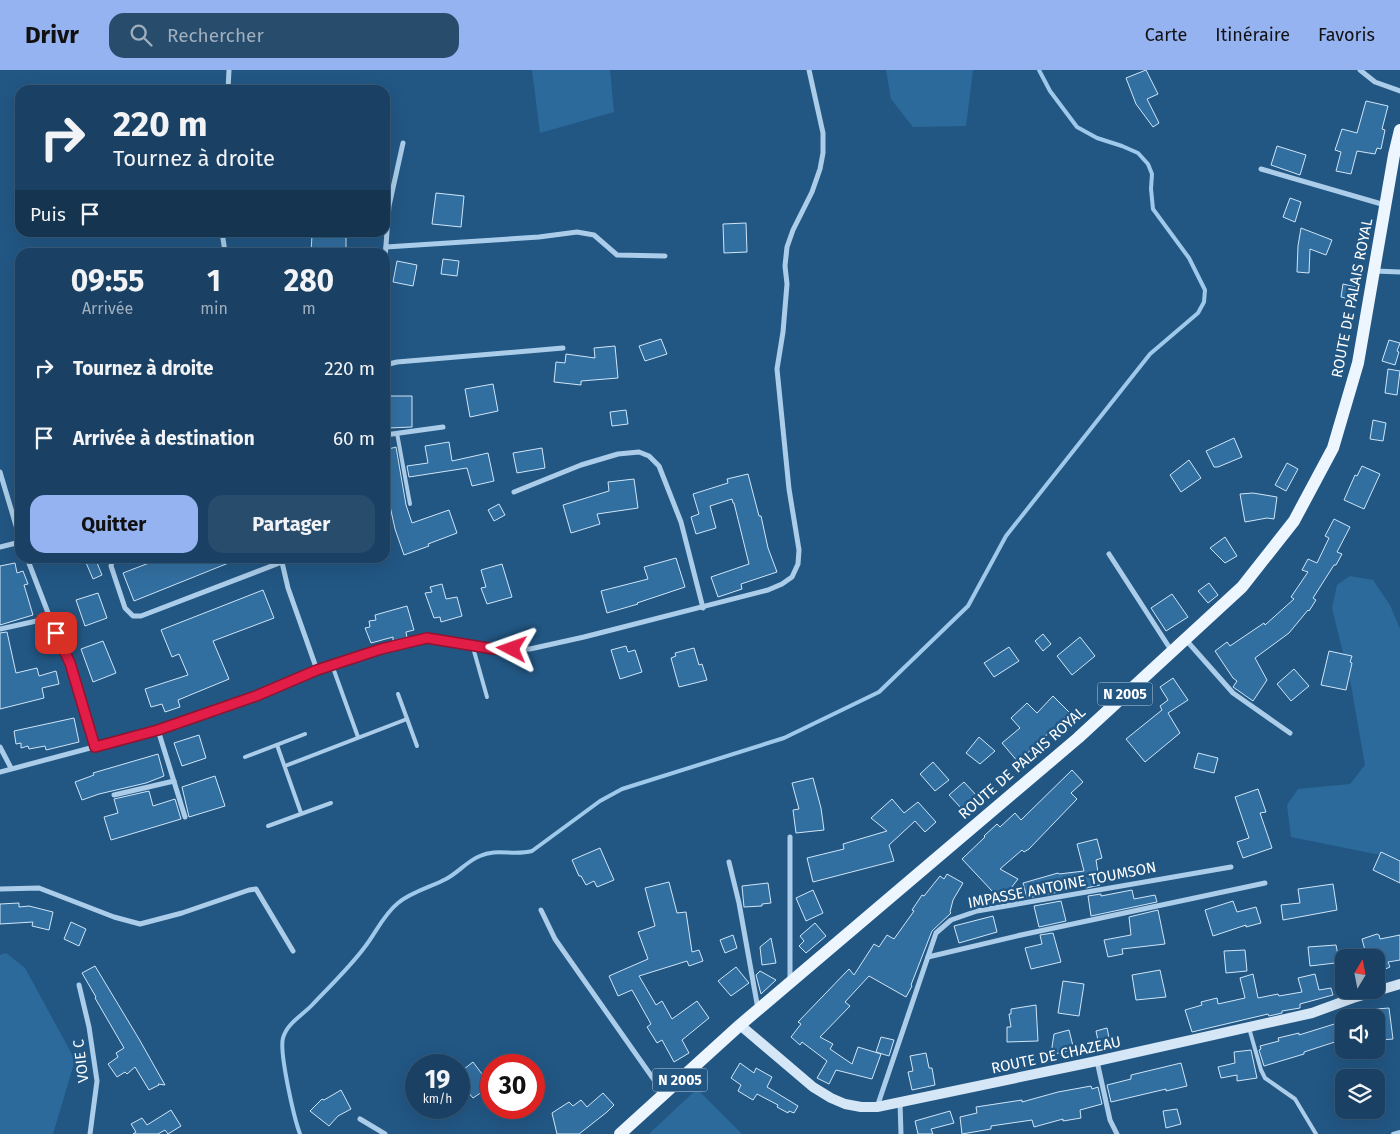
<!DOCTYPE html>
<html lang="fr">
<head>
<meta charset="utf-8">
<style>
	body { margin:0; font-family:"Fira Sans",sans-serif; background:#274c6c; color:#f1f3f6; height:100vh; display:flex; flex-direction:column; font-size:19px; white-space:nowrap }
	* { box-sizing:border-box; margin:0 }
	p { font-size:16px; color:#9fafbe }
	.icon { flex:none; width:28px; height:28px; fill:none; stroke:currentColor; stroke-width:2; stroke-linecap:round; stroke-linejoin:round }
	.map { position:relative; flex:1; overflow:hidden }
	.details { position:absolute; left:15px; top:178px; width:375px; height:315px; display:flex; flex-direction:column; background:#1a4163; border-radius:15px; box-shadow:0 5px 20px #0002,0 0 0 1px #385a78 }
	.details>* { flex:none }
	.guide { position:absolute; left:15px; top:15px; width:375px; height:152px; border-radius:15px; box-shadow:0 5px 20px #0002,0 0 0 1px #385a78; background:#1a4163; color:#f1f3f6; overflow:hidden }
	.needle { width:32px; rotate:10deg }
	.fabs { position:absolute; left:1335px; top:879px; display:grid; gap:10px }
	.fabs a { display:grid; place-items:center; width:50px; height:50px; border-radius:10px; background:#1a4163; box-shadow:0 5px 20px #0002,0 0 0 1px #385a78; font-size:25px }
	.speed { position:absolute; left:405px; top:984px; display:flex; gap:10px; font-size:25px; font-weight:700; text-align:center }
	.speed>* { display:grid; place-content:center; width:65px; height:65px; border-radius:50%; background:#1a4163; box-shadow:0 5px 20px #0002,0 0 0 1px #385a78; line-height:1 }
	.speed small { font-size:12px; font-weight:400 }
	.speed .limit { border:8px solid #d22; background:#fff; color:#111 }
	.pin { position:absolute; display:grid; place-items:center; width:42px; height:42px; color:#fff; margin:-21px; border-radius:10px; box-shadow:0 2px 8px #0006 }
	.me { position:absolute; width:55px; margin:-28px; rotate:274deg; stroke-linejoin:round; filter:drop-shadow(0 0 4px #0008) }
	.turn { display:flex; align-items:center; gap:18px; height:105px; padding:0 15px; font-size:22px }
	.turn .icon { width:65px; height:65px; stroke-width:2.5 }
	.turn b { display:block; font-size:35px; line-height:42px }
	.then { display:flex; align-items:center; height:48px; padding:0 15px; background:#0003; gap:10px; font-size:19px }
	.eta { display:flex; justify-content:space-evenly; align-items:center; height:85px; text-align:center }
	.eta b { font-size:30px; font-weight:700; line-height:35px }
	.primary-button { display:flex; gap:10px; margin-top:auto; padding:10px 15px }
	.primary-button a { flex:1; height:58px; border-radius:15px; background:#95b2f1; color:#111; font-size:20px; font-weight:700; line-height:58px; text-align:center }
	.primary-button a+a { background:#274c6c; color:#f1f3f6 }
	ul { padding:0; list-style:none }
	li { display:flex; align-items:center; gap:15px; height:70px; padding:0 15px }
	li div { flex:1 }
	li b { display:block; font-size:19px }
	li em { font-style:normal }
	header { display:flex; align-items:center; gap:30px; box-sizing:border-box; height:70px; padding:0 25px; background:#95b2f1; color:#111 }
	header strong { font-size:24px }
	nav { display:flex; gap:28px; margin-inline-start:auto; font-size:18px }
	.search { width:350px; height:45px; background:#274c6c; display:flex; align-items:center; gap:12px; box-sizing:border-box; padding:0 18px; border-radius:15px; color:#9fafbe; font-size:19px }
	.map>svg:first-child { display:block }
	.green { fill:#2c6a9c }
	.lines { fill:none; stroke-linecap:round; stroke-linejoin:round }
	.stream { stroke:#9fc9ea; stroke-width:4 }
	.building { fill:#326fa1; stroke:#cfe5f7 }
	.lane { stroke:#abcde9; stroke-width:4 }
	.street { stroke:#abcde9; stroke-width:5 }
	.secondary { stroke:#d5e7f7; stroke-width:10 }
	.primary { stroke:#edf6fe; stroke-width:12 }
	.route-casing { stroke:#92132f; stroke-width:12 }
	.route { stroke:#e11d48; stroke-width:9 }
	.labels { text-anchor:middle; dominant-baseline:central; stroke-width:5; stroke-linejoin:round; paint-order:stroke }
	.shield { fill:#225784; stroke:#bdcdda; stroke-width:1 }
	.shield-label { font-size:14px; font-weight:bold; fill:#fff }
	.street-label { font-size:15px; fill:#fff; stroke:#225784 }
</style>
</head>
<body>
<header>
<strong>Drivr</strong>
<div class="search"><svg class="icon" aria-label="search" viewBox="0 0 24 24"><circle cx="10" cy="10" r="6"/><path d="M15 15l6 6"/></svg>Rechercher</div>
<nav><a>Carte</a><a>Itinéraire</a><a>Favoris</a></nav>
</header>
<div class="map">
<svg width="1400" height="1064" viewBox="0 0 1400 1064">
	<rect width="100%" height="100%" fill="#225784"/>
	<!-- green -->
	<g class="green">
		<polygon points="532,0 610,0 614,42 540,63"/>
		<polygon points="886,0 973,0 966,56 913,57 891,29"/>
		<polygon points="1350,506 1373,510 1390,535 1400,559 1400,789 1291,767 1287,735 1298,719 1350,714 1365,695 1351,615 1332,538 1337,515"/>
		<polygon points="6,883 25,898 75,990 53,1064 0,1064 0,885"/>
		<polygon points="697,1019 742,1064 649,1064"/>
	</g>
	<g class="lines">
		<!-- stream -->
		<path class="stream" d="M300,1064C294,1048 279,982 283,968C287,953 303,945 313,934C330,916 349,898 364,878C376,863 383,845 398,833C411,822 431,817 446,809C458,803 467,791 480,786C496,778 514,786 532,781L600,731L622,719L784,668L879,622L968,536L1006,466L1150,284L1198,243L1204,232L1205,220L1189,188L1153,139L1151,119L1152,104L1148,94L1138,83L1122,76L1097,68L1077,57L1050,21L1039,0"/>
	</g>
	<!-- building -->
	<g class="building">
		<polygon points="1146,0 1158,24 1147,29 1159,53 1153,57 1136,34 1126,8"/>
		<polygon points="1366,31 1388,36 1382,59 1385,60 1381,79 1377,78 1375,84 1357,81 1351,104 1336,101 1341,82 1335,80 1342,59 1357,63"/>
		<polygon points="1277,76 1306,85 1300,105 1271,95"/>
		<polygon points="436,123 464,126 461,157 432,154"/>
		<polygon points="1290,128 1301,132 1295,152 1283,147"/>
		<polygon points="746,153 747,182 724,183 723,154"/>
		<polygon points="1301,158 1332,170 1326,185 1310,179 1309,203 1297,202 1298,176"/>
		<polygon points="312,165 346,166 346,182 311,182"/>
		<polygon points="443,189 459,191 457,206 441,204"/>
		<polygon points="397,191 417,195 413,216 393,212"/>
		<polygon points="1343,214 1356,217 1353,230 1341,227"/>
		<polygon points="661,269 667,284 645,291 639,276"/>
		<polygon points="1389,270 1400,273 1397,281 1399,282 1395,295 1382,291"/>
		<polygon points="615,276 618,308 581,311 581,315 554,312 556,292 565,293 566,284 595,288 594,278"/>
		<polygon points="1388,299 1400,301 1397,325 1385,323"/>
		<polygon points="493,314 498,341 470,347 465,319"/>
		<polygon points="388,326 412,326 412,357 388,358"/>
		<polygon points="626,340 628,354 612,356 610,342"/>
		<polygon points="1373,350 1386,353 1383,371 1370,369"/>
		<polygon points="1234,368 1242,387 1218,397 1214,397 1206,381"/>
		<polygon points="449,372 452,391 488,383 494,411 472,416 467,398 409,407 407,396 428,393 425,376"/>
		<polygon points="396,377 406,435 412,453 449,440 457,463 428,474 429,476 404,485 395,459 385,413 385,380"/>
		<polygon points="542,378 545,398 517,403 513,383"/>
		<polygon points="1189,390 1201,408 1181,422 1170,405"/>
		<polygon points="1287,393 1298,399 1286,421 1275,415"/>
		<polygon points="1362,396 1380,404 1364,439 1344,430 1355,405 1357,406"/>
		<polygon points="748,404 759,446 761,446 768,478 777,502 741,514 742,519 718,527 711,507 749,494 734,433 733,433 732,429 710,436 716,458 696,464 691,447 699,444 693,424 728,413 727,409"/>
		<polygon points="634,409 638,438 597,444 600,454 571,463 563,435 609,421 608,412"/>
		<polygon points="1253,423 1277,427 1274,449 1267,448 1245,452 1240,424"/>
		<polygon points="499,434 505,445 494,451 488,440"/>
		<polygon points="1334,449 1350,457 1337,482 1342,484 1336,495 1334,495 1313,528 1316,530 1309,541 1308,540 1289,563 1255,588 1267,610 1253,631 1233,617 1237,611 1233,608 1215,581 1227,572 1230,576 1264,553 1265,555 1294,529 1291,527 1308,502 1302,500 1308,489 1317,493 1329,468 1325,466"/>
		<polygon points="1225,467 1237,486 1225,493 1210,478"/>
		<polygon points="84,488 95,488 102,505 93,509"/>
		<polygon points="162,488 241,488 134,531 123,503"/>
		<polygon points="676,488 685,517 637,533 638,534 607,543 601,521 648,509 644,497"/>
		<polygon points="15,493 17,503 23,501 28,514 24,515 33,545 0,555 0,496"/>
		<polygon points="502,494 512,527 487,534 481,518 486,517 481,500"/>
		<polygon points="1209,513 1218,525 1208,533 1198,521"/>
		<polygon points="442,514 446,529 457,527 462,546 441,552 440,547 434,548 425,523 432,522 430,517"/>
		<polygon points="263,520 274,548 213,571 229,609 178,630 180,637 165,642 162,634 151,637 145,619 188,605 179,584 172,587 161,560"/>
		<polygon points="98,523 107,548 85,556 76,530"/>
		<polygon points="1172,524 1188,547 1166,561 1151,538"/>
		<polygon points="407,536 414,560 406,562 407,568 393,571 393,567 371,573 365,558 370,557 369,551 376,550 375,545"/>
		<polygon points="7,562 16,603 37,598 39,606 56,601 59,614 42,618 44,628 0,639 0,563"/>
		<polygon points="1043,564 1051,574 1043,581 1035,571"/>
		<polygon points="1080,567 1095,586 1072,605 1057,586"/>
		<polygon points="103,571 116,603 93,612 81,579"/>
		<polygon points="626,576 628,582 635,580 642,602 620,609 611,580"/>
		<polygon points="1009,577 1019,591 994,607 984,593"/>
		<polygon points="694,578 699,595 702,594 707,610 679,617 671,588 676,586 675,583"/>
		<polygon points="1329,581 1352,586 1350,592 1352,593 1346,620 1321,615"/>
		<polygon points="1294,599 1309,616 1291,631 1277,614"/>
		<polygon points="1173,608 1188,630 1168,643 1180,663 1145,692 1126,669 1162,640 1160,636 1168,630 1160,617"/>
		<polygon points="1053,626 1070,643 1018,692 1002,673 1020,658 1011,648 1027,633 1037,643"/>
		<polygon points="74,648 79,672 46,680 45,676 29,679 28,676 21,678 21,673 16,674 14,661"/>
		<polygon points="199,665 206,688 182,696 174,673"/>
		<polygon points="979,667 995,681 980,694 966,683"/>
		<polygon points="1198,683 1218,688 1214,703 1194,698"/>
		<polygon points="158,684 164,706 146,713 99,724 82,730 75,712 94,705 93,703"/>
		<polygon points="933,692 949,710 935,721 920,704"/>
		<polygon points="1072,700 1083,712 1071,723 1077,729 1029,779 1024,782 1022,780 1000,799 1018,809 1008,822 993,822 962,789 985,767 984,766 997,754 1000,757 1015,743 1021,750"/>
		<polygon points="215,706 225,736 189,747 182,717"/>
		<polygon points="813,708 821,738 824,760 796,763 793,740 799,739 792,713"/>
		<polygon points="964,712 977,726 962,739 949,725"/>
		<polygon points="1258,719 1266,742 1260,743 1272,778 1243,788 1237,772 1249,768 1235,727"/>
		<polygon points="149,721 153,736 175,729 181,749 111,770 104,747 118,743 114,729"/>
		<polygon points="892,729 904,743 918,732 936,752 925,762 915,751 889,775 894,791 813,812 807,788 844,779 843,774 887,761 871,748"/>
		<polygon points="1097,769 1102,788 1096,790 1100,815 1086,818 1085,814 1062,817 1063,820 1059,821 1059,822 1027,828 1023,813 1058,803 1059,804 1084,801 1077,774"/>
		<polygon points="600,778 614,810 597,817 594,811 586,815 581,806 579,806 572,790"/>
		<polygon points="1381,782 1400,791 1400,813 1373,800"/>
		<polygon points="947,804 963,813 953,830 950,842 951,843 932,861 911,915 912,916 906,927 869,906 845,932 850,936 820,967 833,974 830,979 852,994 858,977 881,984 872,1009 836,1000 829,1014 817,1008 827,991 802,972 800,975 791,967 801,954 798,952 849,899 854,905 874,874 879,877 887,865 894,869 914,841 912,840 922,825 924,826 940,806 944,809"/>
		<polygon points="669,812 677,843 686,842 692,882 699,880 703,891 689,896 687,891 639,906 656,935 662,931 672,949 697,931 709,948 682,970 689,983 674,992 662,970 657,973 647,957 651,954 632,920 618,926 609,906 648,889 638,862 655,856 645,818"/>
		<polygon points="768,813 771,833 762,834 762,836 744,837 742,816"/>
		<polygon points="1333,814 1337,840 1283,850 1281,835 1300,833 1298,819"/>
		<polygon points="813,820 823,843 806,851 796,828"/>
		<polygon points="1132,820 1134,829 1155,825 1157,832 1091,846 1088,826 1101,824 1101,826"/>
		<polygon points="1061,831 1066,851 1039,857 1034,836"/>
		<polygon points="1233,831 1237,842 1256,837 1261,853 1246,857 1246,855 1213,866 1205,840"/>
		<polygon points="19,833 19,837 29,836 53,842 49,860 32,856 33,852 0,854 0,834"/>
		<polygon points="1158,840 1165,874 1122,879 1123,884 1108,887 1104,870 1131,865 1129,847"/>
		<polygon points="993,846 997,862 959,873 954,856"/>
		<polygon points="71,852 86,859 79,876 64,869"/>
		<polygon points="815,853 826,866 806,883 799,876 804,871 800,866"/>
		<polygon points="1053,863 1061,892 1031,899 1025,878 1042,874 1040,865"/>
		<polygon points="1377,864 1379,865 1380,869 1400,865 1400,890 1388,892 1390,897 1376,903 1376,888 1367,888 1362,869"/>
		<polygon points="733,865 737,878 725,883 720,870"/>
		<polygon points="771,868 776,893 762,895 760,877"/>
		<polygon points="1336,875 1339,890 1344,889 1344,907 1340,919 1335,893 1310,896 1308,877"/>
		<polygon points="1245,880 1247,901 1226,903 1224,881"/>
		<polygon points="95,896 139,969 165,1015 158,1014 159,1015 149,1020 135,997 127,1004 125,1002 117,1007 108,994 118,987 116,983 124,978 95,928 96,927 82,903"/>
		<polygon points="736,897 749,913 731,926 718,911"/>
		<polygon points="1160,900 1166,927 1136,930 1132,905"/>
		<polygon points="760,901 776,910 761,924 756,905"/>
		<polygon points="1253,904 1258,928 1278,924 1279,926 1302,922 1298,908 1315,904 1319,920 1331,918 1333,925 1300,934 1300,938 1282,941 1282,943 1269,946 1268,944 1192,962 1185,940 1202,935 1201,932 1217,928 1218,934 1245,928 1240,908"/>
		<polygon points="1063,911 1084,914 1079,946 1058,943"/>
		<polygon points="1036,935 1038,971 1007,972 1007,957 1011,957 1009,944 1011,944 1011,939"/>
		<polygon points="1389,938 1393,969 1381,970 1379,955 1376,956 1376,939"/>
		<polygon points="1344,951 1344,969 1304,982 1304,984 1264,996 1259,980 1261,979 1260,976 1279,971 1278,968 1299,963 1299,965"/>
		<polygon points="1107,958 1111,977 1100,980 1096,961"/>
		<polygon points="1069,960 1074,980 1054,984 1052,977 1054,964"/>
		<polygon points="881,967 894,970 889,986 876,982"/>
		<polygon points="1251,980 1257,1008 1237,1011 1237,1005 1221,1008 1218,997 1235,993 1234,982"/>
		<polygon points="926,983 929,998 932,998 935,1015 912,1020 908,1002 913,1001 910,986"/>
		<polygon points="473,992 491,1016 473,1028 467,1021 465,1023 459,1014 459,1008 466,1002 464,999"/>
		<polygon points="740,993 754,1003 756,998 772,1007 767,1017 798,1036 794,1043 789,1041 788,1043 777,1037 778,1035 757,1024 753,1030 738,1021 741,1015 731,1008"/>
		<polygon points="1181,993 1187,1016 1166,1021 1166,1019 1111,1032 1107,1015 1131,1009 1131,1005"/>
		<polygon points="1091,1016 1092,1019 1098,1017 1102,1034 1080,1040 1081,1048 1063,1051 1063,1049 1034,1057 1032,1050 991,1056 991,1059 962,1064 960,1047 977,1043 976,1037 1022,1030 1022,1032 1058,1022"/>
		<polygon points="341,1020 351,1039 338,1046 329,1056 310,1041 322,1029 324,1030"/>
		<polygon points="603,1023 614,1035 607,1042 579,1064 557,1064 552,1043 569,1032 573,1036 581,1030 587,1037"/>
		<polygon points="1177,1039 1181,1054 1166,1058 1163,1041"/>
		<polygon points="171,1040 181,1056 168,1064 165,1060 158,1064 133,1064 136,1062 131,1054 142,1048 147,1055"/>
		<polygon points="950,1041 954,1053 931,1059 933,1064 918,1064 915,1051"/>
	</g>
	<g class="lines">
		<!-- lane -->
		<g class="lane">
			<polyline points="397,363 410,434"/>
			<polyline points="472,574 487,627"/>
			<polyline points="332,595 358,667"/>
			<polyline points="398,624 417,676"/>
			<polyline points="277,675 301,743"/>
			<polyline points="245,687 305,664"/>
			<polyline points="285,696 407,649"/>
			<polyline points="268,756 331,733"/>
			<polyline points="1249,958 1261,1000 1265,1008 1295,1029 1316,1064"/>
			<polyline points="1393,1064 1400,1062"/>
		</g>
		<!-- street -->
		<g class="street">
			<polyline points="1360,0 1375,12 1400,21"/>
			<polyline points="228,20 229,0"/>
			<polyline points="1261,99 1385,135"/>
			<polyline points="222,162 225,182"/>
			<polyline points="386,177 539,167 577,162 594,165 617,185 665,186"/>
			<polyline points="385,188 389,136 403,73"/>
			<polyline points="1375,201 1400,202"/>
			<polyline points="385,295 397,292 563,278"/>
			<polyline points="385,365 443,357"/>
			<polyline points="0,402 20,469"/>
			<polyline points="514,422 581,395 618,384 639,382 649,386 659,396 681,452 703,538"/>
			<polyline points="0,477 20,472"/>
			<polyline points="1109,484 1171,580"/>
			<polyline points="27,488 50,548 70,593 95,677"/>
			<polyline points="113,488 111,496 125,538 133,546 141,546 282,492"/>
			<polyline points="281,488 288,518 317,600"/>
			<polyline points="0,559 50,548"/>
			<polyline points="1186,570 1233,623 1290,663"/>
			<polyline points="158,660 185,747"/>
			<polyline points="0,677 11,698"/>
			<polyline points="0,702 158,660 256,626 317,600 381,579 427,567 494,579 530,579 584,567 768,520 782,514 792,507 798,494 799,480 789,419 777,299 783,262 787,214 785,196 787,177 793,160 812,122 820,99 823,83 823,63 809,0"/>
			<polyline points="114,725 174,711"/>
			<polyline points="729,792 739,833 758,939"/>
			<polyline points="0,819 39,818 114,847 140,854 182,843 249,820 256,819 293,881"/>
			<polyline points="541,840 555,869 664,1024"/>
			<polyline points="928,887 1021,865 1265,813"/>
			<polyline points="790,909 790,767"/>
			<polyline points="79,915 89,957 97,1011 90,1064"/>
			<polyline points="1097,991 1110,1050 1117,1064"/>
			<polyline points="900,1032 901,1064"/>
			<polyline points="877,1037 936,863 951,850 977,841 1231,797"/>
			<polyline points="360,1049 385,1064"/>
		</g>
		<!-- secondary -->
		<polyline class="secondary" points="740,955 813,1017 831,1028 845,1034 861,1037 877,1037 1097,991 1312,943 1353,928 1400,914"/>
		<!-- primary -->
		<polyline class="primary" points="620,1064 740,955 1078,668 1242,517 1294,451 1333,378 1358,293 1394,85 1400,60"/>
	</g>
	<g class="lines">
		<defs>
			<polyline id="route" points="56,563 70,593 95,677 158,660 256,626 317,600 381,579 427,568 494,579 512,579"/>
		</defs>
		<!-- route casing -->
		<use href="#route" class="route-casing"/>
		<!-- route -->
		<use href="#route" class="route"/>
	</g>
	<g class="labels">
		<!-- shield labels -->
		<g class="shield">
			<rect x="1097.5" y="612.5" width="55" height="23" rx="4"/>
			<rect x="652.5" y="998.5" width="55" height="23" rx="4"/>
		</g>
		<g class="shield-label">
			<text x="1125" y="624">N 2005</text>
			<text x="680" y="1010">N 2005</text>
		</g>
		<!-- street labels -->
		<g class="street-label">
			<text transform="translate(1352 228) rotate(-79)">ROUTE DE PALAIS ROYAL</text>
			<text transform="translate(1022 693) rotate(-41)">ROUTE DE PALAIS ROYAL</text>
			<text transform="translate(1062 815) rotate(-11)">IMPASSE ANTOINE TOUMSON</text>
			<text transform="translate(1056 985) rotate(-12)">ROUTE DE CHAZEAU</text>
			<text transform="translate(81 991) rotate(-97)">VOIE C</text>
		</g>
	</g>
</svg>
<div class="fabs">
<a><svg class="needle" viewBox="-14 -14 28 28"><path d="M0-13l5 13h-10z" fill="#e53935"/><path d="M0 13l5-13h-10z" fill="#9fafbe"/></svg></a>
<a><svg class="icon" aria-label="sound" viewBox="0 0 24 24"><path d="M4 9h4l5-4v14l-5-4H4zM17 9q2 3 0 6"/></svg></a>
<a><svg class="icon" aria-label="layers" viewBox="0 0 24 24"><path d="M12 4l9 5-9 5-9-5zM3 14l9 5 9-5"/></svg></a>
</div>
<div class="speed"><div>19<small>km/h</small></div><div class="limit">30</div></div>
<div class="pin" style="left:56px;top:563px;background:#d93025"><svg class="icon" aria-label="arrive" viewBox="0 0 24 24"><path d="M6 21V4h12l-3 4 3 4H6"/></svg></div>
<svg class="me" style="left:512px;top:579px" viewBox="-20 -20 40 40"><path d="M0-17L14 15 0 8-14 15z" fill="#e11d48" stroke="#fff" stroke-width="4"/></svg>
<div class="guide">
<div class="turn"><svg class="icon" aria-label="right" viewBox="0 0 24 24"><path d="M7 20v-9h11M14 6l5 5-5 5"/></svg><div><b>220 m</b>Tournez à droite</div></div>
<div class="then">Puis<svg class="icon" aria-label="arrive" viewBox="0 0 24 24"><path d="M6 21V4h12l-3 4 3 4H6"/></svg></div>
</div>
<section class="details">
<div class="eta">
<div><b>09:55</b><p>Arrivée</p></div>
<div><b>1</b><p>min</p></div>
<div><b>280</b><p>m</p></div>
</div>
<ul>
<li><svg class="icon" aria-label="right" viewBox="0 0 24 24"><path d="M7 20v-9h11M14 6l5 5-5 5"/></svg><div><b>Tournez à droite</b></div><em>220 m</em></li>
<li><svg class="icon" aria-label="arrive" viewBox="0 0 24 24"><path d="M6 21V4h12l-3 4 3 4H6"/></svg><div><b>Arrivée à destination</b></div><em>60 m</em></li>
</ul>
<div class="primary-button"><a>Quitter</a><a>Partager</a></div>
</section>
</div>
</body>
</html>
